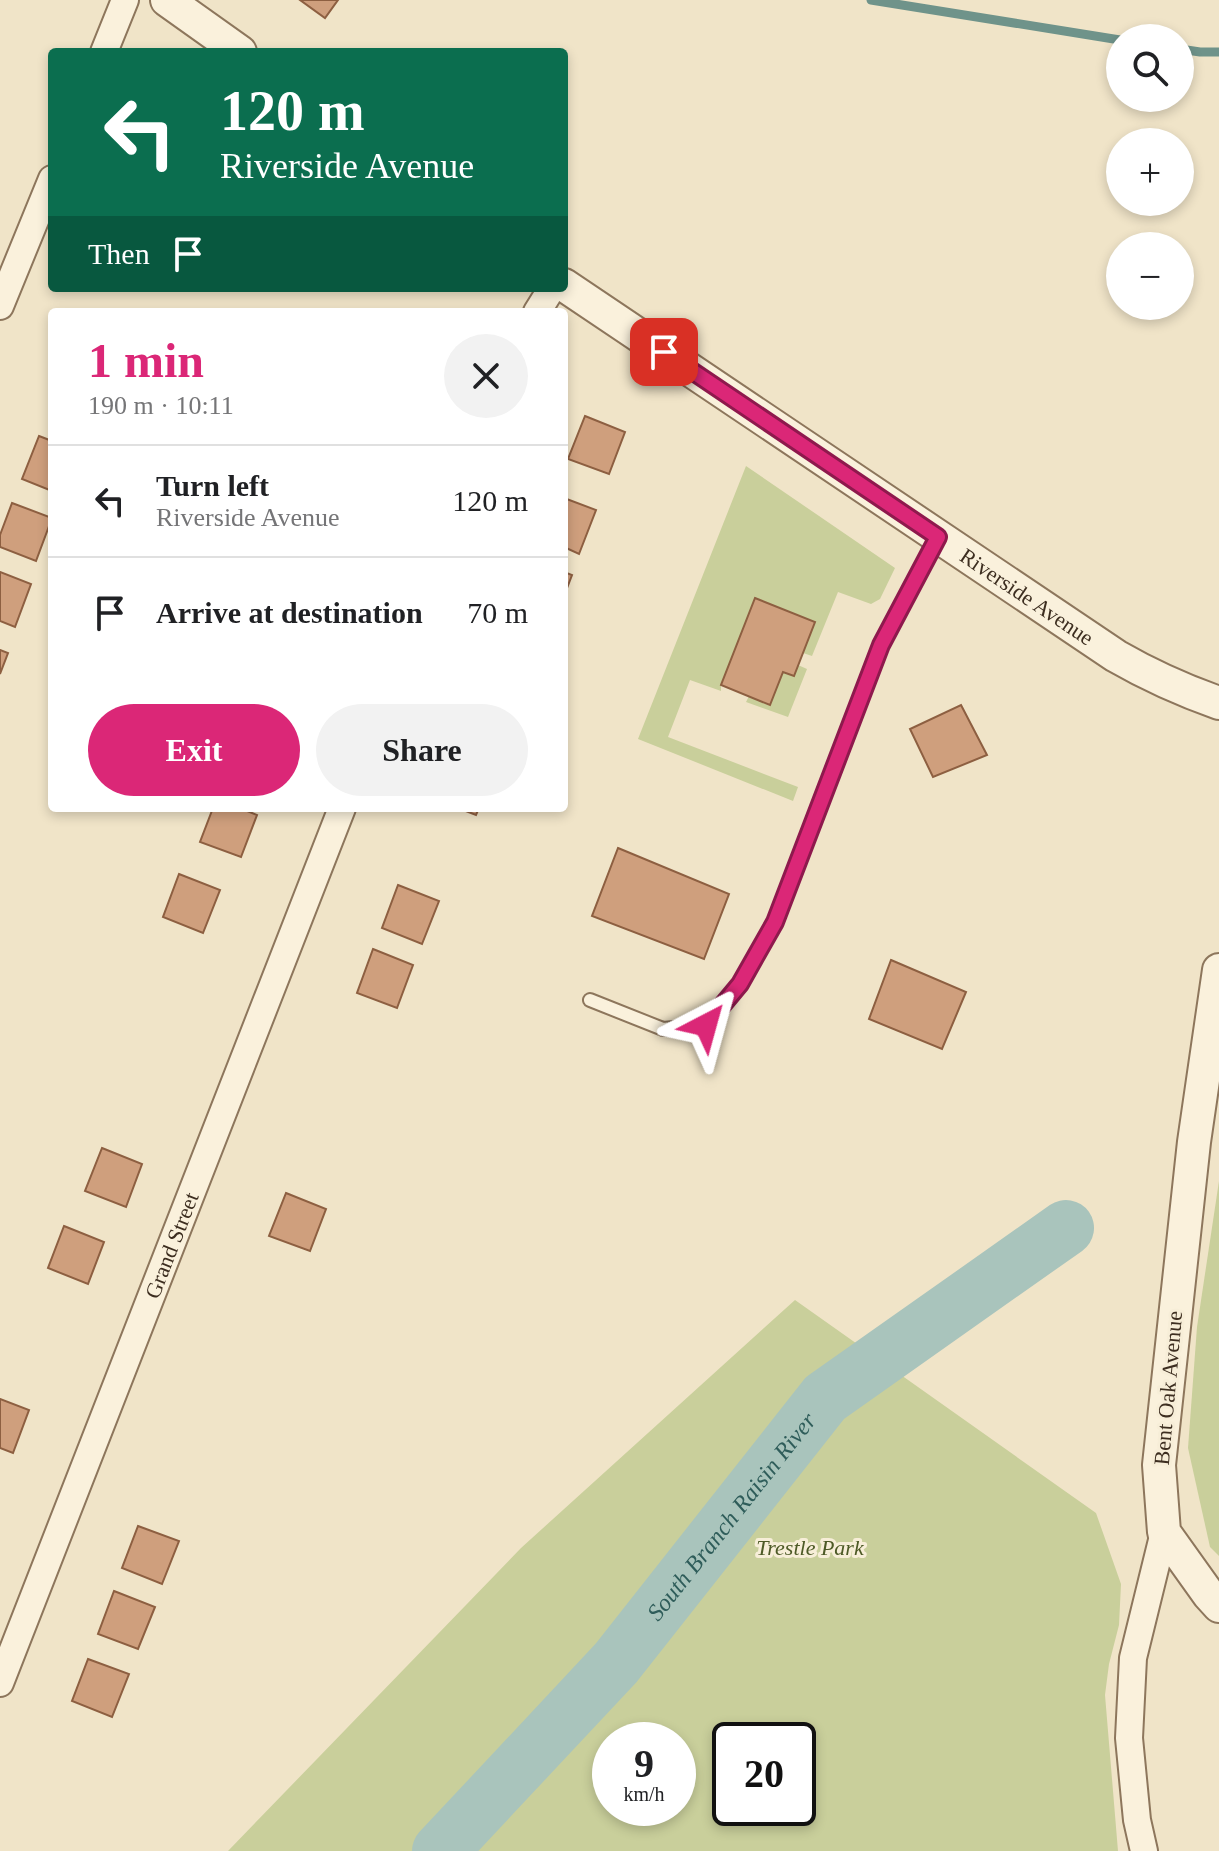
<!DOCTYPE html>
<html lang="en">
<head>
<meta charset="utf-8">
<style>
	body { margin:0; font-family:Georgia,serif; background:#f2f2f2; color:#202124; height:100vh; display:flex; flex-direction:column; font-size:30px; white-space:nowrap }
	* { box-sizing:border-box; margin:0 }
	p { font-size:26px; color:#757577 }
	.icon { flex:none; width:44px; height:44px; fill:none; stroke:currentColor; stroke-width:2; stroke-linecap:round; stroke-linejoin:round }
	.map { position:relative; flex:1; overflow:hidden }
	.details { position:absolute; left:48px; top:308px; width:520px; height:504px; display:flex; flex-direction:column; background:#fff; border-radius:8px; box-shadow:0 4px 12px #0003 }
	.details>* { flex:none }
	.hud { position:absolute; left:48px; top:48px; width:520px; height:244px; border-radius:8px; box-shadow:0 4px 12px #0003; background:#0b6e4f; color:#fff; overflow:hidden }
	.fabs { position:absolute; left:1106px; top:24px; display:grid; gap:16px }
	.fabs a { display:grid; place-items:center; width:88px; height:88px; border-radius:50%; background:#fff; box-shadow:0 4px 12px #0003; font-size:40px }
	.speed { position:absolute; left:592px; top:1722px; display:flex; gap:16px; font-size:40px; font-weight:700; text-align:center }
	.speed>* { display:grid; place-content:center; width:104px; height:104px; border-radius:50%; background:#fff; box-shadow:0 4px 12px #0003; line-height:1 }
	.speed small { font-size:20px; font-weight:400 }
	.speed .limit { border:4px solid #111; border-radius:12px; background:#fff; color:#111 }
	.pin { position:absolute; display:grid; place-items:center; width:68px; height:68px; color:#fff; margin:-34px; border-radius:16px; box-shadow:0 4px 12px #0006 }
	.me { position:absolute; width:88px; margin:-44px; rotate:39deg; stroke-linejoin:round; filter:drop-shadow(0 0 6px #0008) }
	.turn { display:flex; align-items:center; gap:28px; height:168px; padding:0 40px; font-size:36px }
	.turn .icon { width:104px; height:104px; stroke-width:2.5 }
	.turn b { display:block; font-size:56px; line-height:68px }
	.then { display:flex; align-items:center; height:76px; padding:0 40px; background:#0003; gap:16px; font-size:30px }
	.round { display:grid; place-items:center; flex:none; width:84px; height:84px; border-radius:42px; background:#f2f2f2 }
	.headline { display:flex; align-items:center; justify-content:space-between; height:136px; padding:0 40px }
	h1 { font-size:48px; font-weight:700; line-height:60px; color:#db2777 }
	.button { display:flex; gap:16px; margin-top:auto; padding:16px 40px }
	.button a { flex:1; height:92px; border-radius:48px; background:#db2777; color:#fff; font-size:32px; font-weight:700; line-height:92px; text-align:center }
	.button a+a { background:#f2f2f2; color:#202124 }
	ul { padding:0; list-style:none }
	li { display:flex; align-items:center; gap:24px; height:112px; padding:0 40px; border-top:2px solid #e0e0e0 }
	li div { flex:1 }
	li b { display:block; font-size:30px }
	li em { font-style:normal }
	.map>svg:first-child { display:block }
	.green { fill:#c9cf9b; fill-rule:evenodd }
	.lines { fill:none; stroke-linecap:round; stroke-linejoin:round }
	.stream { stroke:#6f938a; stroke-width:9 }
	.river { stroke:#a9c4bc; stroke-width:56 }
	.building { fill:#cf9f7d; stroke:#8d5f41; stroke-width:2 }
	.service-casing { stroke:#8d765c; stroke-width:16 }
	.minor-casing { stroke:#8d765c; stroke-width:30 }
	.tertiary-casing { stroke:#8d765c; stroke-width:36 }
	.service { stroke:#faf1dc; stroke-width:12 }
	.minor { stroke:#faf1dc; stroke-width:26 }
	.tertiary { stroke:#faf1dc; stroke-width:32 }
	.route-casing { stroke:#8e194d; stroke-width:20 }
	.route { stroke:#db2777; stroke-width:14 }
	.labels { text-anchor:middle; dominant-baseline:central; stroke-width:6; stroke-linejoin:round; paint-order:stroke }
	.street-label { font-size:22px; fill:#3d2e20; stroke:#f7eed8 }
	.park-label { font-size:22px; font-style:italic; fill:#4d5a26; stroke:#f7eed8 }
	.water-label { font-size:24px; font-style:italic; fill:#2f5d5a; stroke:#f7eed8 }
</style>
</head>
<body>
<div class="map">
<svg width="1219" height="1851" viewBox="0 0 1219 1851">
	<rect width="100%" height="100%" fill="#f0e4c8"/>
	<!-- green -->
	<g class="green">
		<polygon points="746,466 895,568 880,599 871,604 838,592 812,656 803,653 815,622 755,599 721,684 721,691 690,680 668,737 798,787 793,801 638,739"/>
		<polygon points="798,665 807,669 788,717 746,702 749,696 770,704 783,672"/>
		<polygon points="1219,1181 1219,1556 1210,1547 1188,1448 1197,1327"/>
		<path d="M795,1300L1096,1513L1121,1584L1119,1625L1109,1664L1105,1695L1118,1851H228L521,1548ZM678,1740V1808H610V1740ZM798,1740V1808H730V1740Z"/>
	</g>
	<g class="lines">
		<!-- stream -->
		<g class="stream">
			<polyline points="871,0 1120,40"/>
			<polyline points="1180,49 1200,52 1219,52"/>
		</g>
		<!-- river -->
		<path class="river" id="s1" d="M440,1851L616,1663L825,1398L1066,1228"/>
	</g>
	<!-- building -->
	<g class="building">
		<polygon points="300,0 338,0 325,18"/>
		<polygon points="585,416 625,432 609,474 568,459"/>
		<polygon points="39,436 52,441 52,491 22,479"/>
		<polygon points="564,498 596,510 579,554 564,547"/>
		<polygon points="12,503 52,518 36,561 0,547 0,535"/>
		<polygon points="0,572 31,584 15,627 0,621"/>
		<polygon points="564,572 572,575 564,596"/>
		<polygon points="755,598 815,622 794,676 783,672 770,705 721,685"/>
		<polygon points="0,650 8,653 0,674"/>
		<polygon points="961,705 987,755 933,777 910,729"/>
		<polygon points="213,808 240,808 257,815 241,857 200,842"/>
		<polygon points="458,808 479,808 476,815"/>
		<polygon points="618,848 729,894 704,959 592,916"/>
		<polygon points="179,874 220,890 203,933 163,917"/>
		<polygon points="398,885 439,901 422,944 382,928"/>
		<polygon points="373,949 413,965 397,1008 357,993"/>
		<polygon points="891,960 966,992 942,1049 869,1019"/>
		<polygon points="102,1148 142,1164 126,1207 85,1191"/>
		<polygon points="286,1193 326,1209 310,1251 269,1236"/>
		<polygon points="64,1226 104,1242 88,1284 48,1268"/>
		<polygon points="0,1399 29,1410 13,1453 0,1448"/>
		<polygon points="138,1526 179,1541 162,1584 122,1568"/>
		<polygon points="114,1591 155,1607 138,1649 98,1634"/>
		<polygon points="88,1659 129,1674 112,1717 72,1701"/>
	</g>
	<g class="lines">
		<defs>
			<polyline id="service" points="590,1000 663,1029 706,1025 740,984 775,922 881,645 938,537"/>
			<g id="minor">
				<polyline points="104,52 125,0"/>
				<polyline points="0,306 52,179"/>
				<polyline points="537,312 552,288"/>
				<path id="s2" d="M0,1683L342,808"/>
				<polyline points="1144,1851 1137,1820 1129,1738 1133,1658 1164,1532"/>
			</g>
			<g id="tertiary">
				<polyline points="167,0 240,52"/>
				<path id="s3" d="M564,285L1116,656C1149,675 1182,690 1219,703"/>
				<polyline points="1219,970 1194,1142 1159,1465 1164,1532 1209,1595 1219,1606"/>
			</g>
		</defs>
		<!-- service casing -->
		<use href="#service" class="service-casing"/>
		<!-- minor casing -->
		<use href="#minor" class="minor-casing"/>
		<!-- tertiary casing -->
		<use href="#tertiary" class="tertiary-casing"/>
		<!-- service -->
		<use href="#service" class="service"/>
		<!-- minor -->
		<use href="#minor" class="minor"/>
		<!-- tertiary -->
		<use href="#tertiary" class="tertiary"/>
	</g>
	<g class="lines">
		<defs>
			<polyline id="route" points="664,352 938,537 881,645 775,922 740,984 706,1025"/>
		</defs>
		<!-- route casing -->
		<use href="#route" class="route-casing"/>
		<!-- route -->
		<use href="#route" class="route"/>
	</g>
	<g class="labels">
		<!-- street labels -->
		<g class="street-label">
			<text stroke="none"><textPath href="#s3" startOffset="558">Riverside Avenue</textPath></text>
			<text stroke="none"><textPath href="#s2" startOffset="470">Grand Street</textPath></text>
			<text transform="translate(1168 1388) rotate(-85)">Bent Oak Avenue</text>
		</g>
		<!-- park labels -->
		<g class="park-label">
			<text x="810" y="1547">Trestle Park</text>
		</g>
		<!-- water labels -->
		<g class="water-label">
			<text stroke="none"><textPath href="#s1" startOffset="444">South Branch Raisin River</textPath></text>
		</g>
	</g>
</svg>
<div class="fabs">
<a><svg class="icon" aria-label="search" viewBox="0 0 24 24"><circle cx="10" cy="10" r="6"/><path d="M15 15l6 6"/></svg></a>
<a>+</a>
<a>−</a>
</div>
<div class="speed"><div>9<small>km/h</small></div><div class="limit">20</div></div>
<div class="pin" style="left:664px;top:352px;background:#d93025"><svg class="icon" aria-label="arrive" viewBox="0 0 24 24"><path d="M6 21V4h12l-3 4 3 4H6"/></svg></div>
<svg class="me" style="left:706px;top:1025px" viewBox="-20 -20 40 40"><path d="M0-17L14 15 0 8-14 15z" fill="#db2777" stroke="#fff" stroke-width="4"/></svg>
<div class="hud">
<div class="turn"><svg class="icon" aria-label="left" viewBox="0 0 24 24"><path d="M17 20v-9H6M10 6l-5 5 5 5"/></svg><div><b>120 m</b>Riverside Avenue</div></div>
<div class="then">Then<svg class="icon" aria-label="arrive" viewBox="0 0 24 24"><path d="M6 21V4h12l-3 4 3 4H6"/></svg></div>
</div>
<section class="details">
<div class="headline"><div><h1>1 min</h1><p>190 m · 10:11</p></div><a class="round"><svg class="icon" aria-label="close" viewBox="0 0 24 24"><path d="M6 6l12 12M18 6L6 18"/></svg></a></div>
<ul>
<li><svg class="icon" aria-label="left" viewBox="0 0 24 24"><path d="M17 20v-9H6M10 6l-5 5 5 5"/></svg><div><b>Turn left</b><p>Riverside Avenue</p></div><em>120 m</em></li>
<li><svg class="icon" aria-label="arrive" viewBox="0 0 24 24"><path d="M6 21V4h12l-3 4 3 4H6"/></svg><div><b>Arrive at destination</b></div><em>70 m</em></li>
</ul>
<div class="button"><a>Exit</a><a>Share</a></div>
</section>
</div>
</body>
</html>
